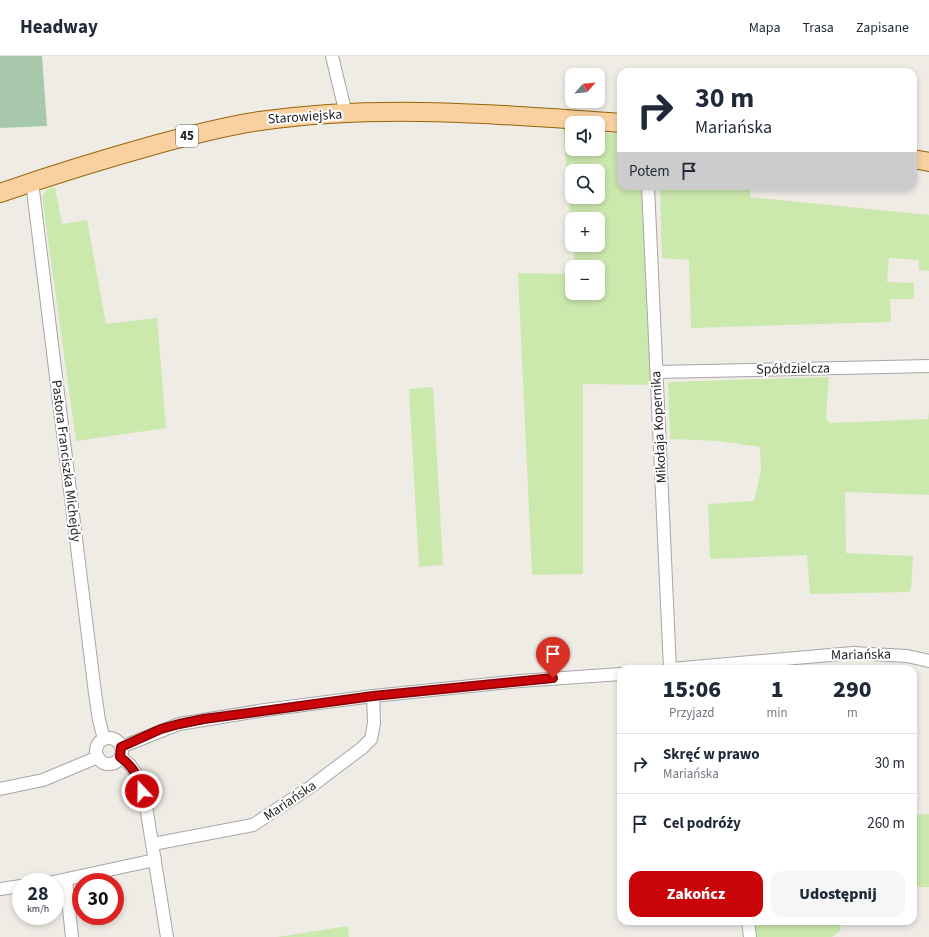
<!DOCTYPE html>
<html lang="pl">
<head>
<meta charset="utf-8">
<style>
	body { margin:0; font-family:"Source Sans 3",sans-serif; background:#f6f6f7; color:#1f2937; height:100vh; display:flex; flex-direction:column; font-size:15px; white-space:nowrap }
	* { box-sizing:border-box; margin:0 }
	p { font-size:13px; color:#747a83 }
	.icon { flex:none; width:22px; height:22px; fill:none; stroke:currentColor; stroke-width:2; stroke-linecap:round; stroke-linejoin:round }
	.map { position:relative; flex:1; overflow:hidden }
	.details { position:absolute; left:617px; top:609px; width:300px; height:260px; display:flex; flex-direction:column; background:#fff; border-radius:12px; box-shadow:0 2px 6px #0003 }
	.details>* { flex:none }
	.top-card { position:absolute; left:617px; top:12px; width:300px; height:122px; border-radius:12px; box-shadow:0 2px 6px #0003; background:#fff; color:#1f2937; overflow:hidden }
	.needle { width:26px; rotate:63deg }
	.controls { position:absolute; left:565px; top:12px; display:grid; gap:8px }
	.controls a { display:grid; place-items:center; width:40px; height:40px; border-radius:8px; background:#fff; box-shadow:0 2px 6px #0003; font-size:20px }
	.speed { position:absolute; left:12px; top:817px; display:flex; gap:8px; font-size:20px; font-weight:700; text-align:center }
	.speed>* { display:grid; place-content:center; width:52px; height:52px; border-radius:50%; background:#fff; box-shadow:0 2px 6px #0003; line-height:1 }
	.speed small { font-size:10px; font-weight:400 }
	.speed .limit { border:6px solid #d22; background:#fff; color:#111 }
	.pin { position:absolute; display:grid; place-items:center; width:34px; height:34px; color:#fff; margin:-41px -17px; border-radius:50% 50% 50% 0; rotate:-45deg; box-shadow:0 0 4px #0007 }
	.pin .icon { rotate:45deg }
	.me { position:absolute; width:44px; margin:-22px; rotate:339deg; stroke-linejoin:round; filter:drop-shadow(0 0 3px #0008) }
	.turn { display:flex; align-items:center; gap:14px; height:84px; padding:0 12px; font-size:18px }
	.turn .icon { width:52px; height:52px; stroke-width:2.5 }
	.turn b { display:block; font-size:28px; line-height:34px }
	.then { display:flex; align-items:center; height:38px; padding:0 12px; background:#0003; gap:8px; font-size:15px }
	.eta { display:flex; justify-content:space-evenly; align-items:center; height:68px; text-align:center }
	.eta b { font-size:24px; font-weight:800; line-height:28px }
	.action { display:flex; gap:8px; margin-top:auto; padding:8px 12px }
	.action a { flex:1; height:46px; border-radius:12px; background:#c90509; color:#fff; font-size:16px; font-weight:800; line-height:46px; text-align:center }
	.action a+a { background:#f6f6f7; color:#1f2937 }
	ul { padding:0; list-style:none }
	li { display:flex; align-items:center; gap:12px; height:60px; padding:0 12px; border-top:1px solid #e0e1e3 }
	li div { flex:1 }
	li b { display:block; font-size:15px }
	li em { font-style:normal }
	header { display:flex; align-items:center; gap:24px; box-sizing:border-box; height:56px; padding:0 20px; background:#fff; border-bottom:1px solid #e0e1e3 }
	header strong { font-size:19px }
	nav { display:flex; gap:22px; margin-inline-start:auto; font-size:14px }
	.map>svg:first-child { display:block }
	.grass { fill:#cbe8ad; fill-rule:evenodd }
	.cemetery { fill:#a7c8ab }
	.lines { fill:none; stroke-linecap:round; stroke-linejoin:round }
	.minor-casing { stroke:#a6a6a6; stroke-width:14 }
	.primary-casing { stroke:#966304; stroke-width:20 }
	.minor { stroke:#fff; stroke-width:12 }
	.primary { stroke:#f9d1a1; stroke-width:18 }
	.route-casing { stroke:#830306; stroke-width:10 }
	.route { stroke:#c90509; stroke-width:7 }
	.labels { text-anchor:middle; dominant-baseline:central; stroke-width:4; stroke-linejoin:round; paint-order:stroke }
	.shield { fill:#fff; stroke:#626262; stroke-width:1 }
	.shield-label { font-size:13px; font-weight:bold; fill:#1f1f1f }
	.street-label { font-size:14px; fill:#1f1f1f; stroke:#fff }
</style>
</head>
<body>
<header>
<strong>Headway</strong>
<nav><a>Mapa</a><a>Trasa</a><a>Zapisane</a></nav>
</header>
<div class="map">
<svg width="929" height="881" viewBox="0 0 929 881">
	<rect width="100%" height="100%" fill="#efece6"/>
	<!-- grass -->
	<g class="grass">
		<path d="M563,72L572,73V93H598V76L621,78V130H641L652,329L583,328V518L532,519L518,217L572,218V237H598V211H575L573,189H598V163H572V177ZM572,115H598V141H572Z"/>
		<polygon points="660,130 750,130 750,141 929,159 929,215 919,214 919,204 889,202 887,226 914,227 914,243 890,243 891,266 691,272 689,204 662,202"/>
		<polygon points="55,131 62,168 87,164 106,268 157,262 166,372 76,385 42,141 47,133"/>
		<polygon points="829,321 826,362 830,367 928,363 929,356 929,439 845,436 846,497 913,500 911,534 909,536 810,538 807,499 710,503 708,448 754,445 761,415 760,391 719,385 670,383 668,326"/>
		<polygon points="433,331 443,509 419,511 409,333"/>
		<polygon points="929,758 929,831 913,831 913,759"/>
		<polygon points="755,865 841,865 840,875 832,881 757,881"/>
		<polygon points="348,870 349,881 277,881"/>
	</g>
	<!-- cemetery -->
	<polygon class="cemetery" points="0,0 42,0 47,70 0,72"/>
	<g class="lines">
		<defs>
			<g id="minor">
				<polyline points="332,0 345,54"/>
				<polyline points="32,126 95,637 99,664 104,683"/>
				<polyline points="648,130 670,613"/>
				<polyline points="657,316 929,310"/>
				<polyline points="671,613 853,597 907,600 929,605"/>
				<circle cx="109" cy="695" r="13"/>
				<polyline points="121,691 179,668 265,654 373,640 520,625 621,618"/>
				<polyline points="121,701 130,709 137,719 146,750 167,881"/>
				<polyline points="0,733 43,724 98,701"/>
				<polyline points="153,788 253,769 309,732 362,692 371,683 374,667 373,640"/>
				<polyline points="66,824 72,881"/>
				<polyline points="53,826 155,804"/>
				<polyline points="0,833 21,830"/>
				<polyline points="748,865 750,881"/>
			</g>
			<g id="primary">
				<polyline points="913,103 929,106"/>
				<path d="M0,137C52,119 104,103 158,88C191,79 225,70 260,65C379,48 502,58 621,67"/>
			</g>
		</defs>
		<!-- minor casing -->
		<use href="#minor" class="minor-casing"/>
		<!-- primary casing -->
		<use href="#primary" class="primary-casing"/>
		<!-- minor -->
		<use href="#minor" class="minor"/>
		<!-- primary -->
		<use href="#primary" class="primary"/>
	</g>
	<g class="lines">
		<defs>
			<path id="route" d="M142,735C138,721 133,710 120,701L121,691L161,673L179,668L204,663L373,640L553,622"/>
		</defs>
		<!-- route casing -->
		<use href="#route" class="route-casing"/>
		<!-- route -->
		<use href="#route" class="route"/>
	</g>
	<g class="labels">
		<!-- shield labels -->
		<rect class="shield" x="176" y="69" width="22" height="22" rx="3"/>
		<g class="shield-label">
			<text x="187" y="80">45</text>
		</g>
		<!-- street labels -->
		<g class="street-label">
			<text transform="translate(305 61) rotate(-4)">Starowiejska</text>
			<text transform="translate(793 313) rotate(-1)">Spółdzielcza</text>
			<text transform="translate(659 371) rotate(-93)">Mikołaja Kopernika</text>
			<text transform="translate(66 405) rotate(83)">Pastora Franciszka Michejdy</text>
			<text transform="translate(861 599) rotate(-1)">Mariańska</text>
			<text transform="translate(290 745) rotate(-34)">Mariańska</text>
		</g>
	</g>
</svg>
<div class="controls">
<a><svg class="needle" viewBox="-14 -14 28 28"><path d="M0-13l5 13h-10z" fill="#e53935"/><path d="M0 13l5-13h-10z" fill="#747a83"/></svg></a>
<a><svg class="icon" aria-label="sound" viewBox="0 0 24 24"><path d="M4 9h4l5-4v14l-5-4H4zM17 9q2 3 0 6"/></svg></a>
<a><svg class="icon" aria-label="search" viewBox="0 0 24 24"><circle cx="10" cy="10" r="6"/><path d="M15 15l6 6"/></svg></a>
<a>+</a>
<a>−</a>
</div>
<div class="speed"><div>28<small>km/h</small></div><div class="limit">30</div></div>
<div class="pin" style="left:553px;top:622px;background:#d93025"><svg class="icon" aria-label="arrive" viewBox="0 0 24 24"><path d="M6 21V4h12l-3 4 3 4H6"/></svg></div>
<svg class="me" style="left:142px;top:735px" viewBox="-20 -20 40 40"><circle r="17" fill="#c90509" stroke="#fff" stroke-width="3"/><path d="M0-11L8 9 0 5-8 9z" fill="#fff"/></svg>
<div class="top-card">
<div class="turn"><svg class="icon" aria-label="right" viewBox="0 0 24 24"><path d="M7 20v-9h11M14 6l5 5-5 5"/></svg><div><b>30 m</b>Mariańska</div></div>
<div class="then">Potem<svg class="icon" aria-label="arrive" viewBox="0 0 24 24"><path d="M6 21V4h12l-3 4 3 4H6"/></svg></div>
</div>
<section class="details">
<div class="eta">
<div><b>15:06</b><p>Przyjazd</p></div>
<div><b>1</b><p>min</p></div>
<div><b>290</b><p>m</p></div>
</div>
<ul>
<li><svg class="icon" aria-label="right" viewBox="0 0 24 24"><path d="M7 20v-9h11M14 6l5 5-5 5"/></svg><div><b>Skręć w prawo</b><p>Mariańska</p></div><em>30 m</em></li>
<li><svg class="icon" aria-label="arrive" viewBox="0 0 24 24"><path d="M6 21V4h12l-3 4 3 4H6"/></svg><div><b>Cel podróży</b></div><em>260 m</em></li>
</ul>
<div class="action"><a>Zakończ</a><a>Udostępnij</a></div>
</section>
</div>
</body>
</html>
